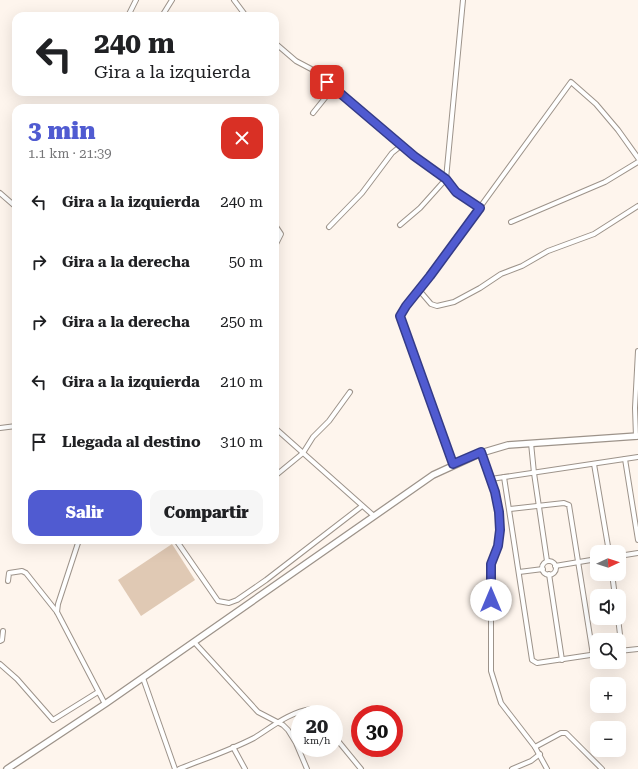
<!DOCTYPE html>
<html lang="es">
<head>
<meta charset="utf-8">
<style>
	body { margin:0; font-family:"Roboto Serif",serif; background:#f6f6f6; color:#202124; height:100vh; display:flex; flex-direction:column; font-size:15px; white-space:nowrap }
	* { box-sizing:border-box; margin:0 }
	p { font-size:13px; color:#757577 }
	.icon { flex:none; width:22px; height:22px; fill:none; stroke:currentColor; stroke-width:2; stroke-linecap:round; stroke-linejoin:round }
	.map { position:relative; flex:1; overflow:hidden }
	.panel { position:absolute; left:12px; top:104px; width:267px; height:440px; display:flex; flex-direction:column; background:#fff; border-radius:12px; box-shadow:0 4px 16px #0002 }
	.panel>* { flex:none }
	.banner { position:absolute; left:12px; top:12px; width:267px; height:84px; border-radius:12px; box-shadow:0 4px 16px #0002; background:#fff; color:#202124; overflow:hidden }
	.needle { width:26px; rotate:87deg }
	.tools { position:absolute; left:590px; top:545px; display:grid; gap:8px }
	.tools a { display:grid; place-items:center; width:36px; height:36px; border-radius:8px; background:#fff; box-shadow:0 4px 16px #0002; font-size:20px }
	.speed { position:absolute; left:291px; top:705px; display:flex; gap:8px; font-size:20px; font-weight:700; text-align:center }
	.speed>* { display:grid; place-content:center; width:52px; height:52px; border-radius:50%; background:#fff; box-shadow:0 4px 16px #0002; line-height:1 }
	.speed small { font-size:10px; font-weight:400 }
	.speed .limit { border:6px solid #d22; background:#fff; color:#111 }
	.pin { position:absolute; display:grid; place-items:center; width:34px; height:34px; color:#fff; margin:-17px; border-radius:8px; box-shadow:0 2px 6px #0006 }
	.me { position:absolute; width:44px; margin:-22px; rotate:0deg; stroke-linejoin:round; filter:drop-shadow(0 0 3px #0008) }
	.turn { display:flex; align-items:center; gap:14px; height:84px; padding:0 16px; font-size:18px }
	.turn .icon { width:52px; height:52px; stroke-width:2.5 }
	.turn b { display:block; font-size:28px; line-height:34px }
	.round { display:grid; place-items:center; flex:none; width:42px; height:42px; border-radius:12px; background:#f6f6f6 }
	.head { display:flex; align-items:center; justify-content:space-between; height:68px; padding:0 16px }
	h1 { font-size:24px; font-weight:800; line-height:30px; color:#505bd1 }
	.cta { display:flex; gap:8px; margin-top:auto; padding:8px 16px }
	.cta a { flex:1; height:46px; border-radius:12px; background:#505bd1; color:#fff; font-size:16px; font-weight:800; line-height:46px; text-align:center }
	.cta a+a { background:#f6f6f6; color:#202124 }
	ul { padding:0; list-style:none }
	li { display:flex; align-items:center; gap:12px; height:60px; padding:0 16px }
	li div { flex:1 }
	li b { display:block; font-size:15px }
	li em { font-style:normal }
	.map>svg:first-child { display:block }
	.green { fill:#e0c9b4 }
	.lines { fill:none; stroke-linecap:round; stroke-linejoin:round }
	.minor-casing { stroke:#9d938a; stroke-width:6 }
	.major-casing { stroke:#9d938a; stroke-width:8 }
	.minor { stroke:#fff; stroke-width:4 }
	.major { stroke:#fff; stroke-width:5.5 }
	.route-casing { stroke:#343b88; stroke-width:10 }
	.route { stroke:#505bd1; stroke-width:7 }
</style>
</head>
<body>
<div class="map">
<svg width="638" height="769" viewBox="0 0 638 769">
	<rect width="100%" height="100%" fill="#fef5ed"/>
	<!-- green -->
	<polygon class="green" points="172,544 195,580 141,616 118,580"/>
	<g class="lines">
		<defs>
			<g id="minor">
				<polyline points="234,0 246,16"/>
				<polyline points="463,0 446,179 456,192 480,208"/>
				<polyline points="128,16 136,0"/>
				<polyline points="162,16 172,0"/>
				<polyline points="275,43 296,61 315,71 414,156 446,179 420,208 400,225"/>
				<polyline points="313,113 329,93 340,91"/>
				<polyline points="0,193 16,207"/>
				<polyline points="511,222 605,182 638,162"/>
				<polyline points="275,225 281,234 275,246"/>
				<polyline points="329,227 362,193 392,153 402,145"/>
				<polyline points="419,290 431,304 437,306 454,302 480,288 501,274 522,266 548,251 594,234 638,206"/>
				<polyline points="0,428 16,426"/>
				<polyline points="275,428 374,516"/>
				<polyline points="636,437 635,408 638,351"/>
				<polyline points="531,443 534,473 547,561"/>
				<polyline points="481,453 495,492 500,530 498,546 491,564 491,671 501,703 535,747 547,769"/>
				<polyline points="625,459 638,540"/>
				<path d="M453,464C439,425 427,384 411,346C408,336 398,321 402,311L430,276L571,82L596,104L618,130L638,158"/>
				<polyline points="594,464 609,552"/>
				<polyline points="275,476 303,453 313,437 329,421 350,392"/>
				<polyline points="504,477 532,660 537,663 597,654"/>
				<polyline points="491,479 638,457"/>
				<polyline points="510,509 564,503 569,505 593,655"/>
				<polyline points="176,540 218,601 229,603 237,600 266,580 362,506"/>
				<polyline points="619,556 638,553"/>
				<circle cx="549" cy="568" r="7"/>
				<polyline points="555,566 597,559"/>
				<polyline points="519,572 543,569"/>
				<polyline points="549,574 562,660"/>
				<polyline points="612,574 615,596"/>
				<polyline points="8,581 9,573 22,571 26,573 57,612 105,704"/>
				<polyline points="57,612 58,604 79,540"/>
				<polyline points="618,618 622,651"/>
				<polyline points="0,641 2,640 3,631"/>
				<polyline points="195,643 258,712 283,725 288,730 296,743 307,769"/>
				<polyline points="619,651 638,649"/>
				<polyline points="0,664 17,679 53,720 98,692"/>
				<polyline points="143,678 175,769"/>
				<polyline points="334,736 361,769"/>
				<polyline points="233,747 245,769"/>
				<polyline points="535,747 561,733 566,733 602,769"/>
				<path d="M179,769C204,759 231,750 254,738C272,727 289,712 312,709L317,714"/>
				<polyline points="512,769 531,761 540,754"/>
			</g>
			<polyline id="major" points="7,769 105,704 433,475 481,453 508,445 638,436"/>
		</defs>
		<!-- minor casing -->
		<use href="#minor" class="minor-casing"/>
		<!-- major casing -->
		<use href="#major" class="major-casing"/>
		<!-- minor -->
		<use href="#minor" class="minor"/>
		<!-- major -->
		<use href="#major" class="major"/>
	</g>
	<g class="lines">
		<defs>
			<polyline id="route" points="327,82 414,156 446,179 456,192 480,208 430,276 406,306 400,316 453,464 481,452 495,492 499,512 500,530 498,546 491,564 491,600"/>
		</defs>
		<!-- route casing -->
		<use href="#route" class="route-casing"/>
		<!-- route -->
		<use href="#route" class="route"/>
	</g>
</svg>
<div class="tools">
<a><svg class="needle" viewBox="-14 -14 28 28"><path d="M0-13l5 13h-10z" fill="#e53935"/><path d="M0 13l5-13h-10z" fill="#757577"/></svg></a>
<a><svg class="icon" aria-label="sound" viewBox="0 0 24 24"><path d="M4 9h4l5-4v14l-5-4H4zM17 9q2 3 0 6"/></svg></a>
<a><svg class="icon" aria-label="search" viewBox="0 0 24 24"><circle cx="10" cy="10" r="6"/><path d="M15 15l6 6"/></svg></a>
<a>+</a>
<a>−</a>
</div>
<div class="speed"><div>20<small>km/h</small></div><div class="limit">30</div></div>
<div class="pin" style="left:327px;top:82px;background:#d93025"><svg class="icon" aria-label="arrive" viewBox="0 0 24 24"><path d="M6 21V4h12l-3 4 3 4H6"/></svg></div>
<svg class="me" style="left:491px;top:600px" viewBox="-20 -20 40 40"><circle r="19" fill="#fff"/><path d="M0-13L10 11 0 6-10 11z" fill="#505bd1"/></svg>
<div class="banner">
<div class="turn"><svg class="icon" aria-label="left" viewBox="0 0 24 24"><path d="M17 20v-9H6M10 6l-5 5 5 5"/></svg><div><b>240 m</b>Gira a la izquierda</div></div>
</div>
<section class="panel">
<div class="head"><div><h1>3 min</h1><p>1.1 km · 21:39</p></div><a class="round" style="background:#d93025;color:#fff"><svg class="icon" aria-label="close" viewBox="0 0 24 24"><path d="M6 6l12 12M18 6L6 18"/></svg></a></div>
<ul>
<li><svg class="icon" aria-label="left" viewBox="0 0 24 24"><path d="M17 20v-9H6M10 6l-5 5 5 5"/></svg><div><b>Gira a la izquierda</b></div><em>240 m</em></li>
<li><svg class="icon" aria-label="right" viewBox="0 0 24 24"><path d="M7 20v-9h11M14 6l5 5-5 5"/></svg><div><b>Gira a la derecha</b></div><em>50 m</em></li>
<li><svg class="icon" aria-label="right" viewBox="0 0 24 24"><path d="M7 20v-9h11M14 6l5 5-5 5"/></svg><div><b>Gira a la derecha</b></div><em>250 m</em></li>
<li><svg class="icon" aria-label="left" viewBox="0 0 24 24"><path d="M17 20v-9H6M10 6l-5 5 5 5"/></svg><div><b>Gira a la izquierda</b></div><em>210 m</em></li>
<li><svg class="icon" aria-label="arrive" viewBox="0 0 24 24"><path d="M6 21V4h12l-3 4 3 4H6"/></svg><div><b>Llegada al destino</b></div><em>310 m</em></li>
</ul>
<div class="cta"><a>Salir</a><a>Compartir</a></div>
</section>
</div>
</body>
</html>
